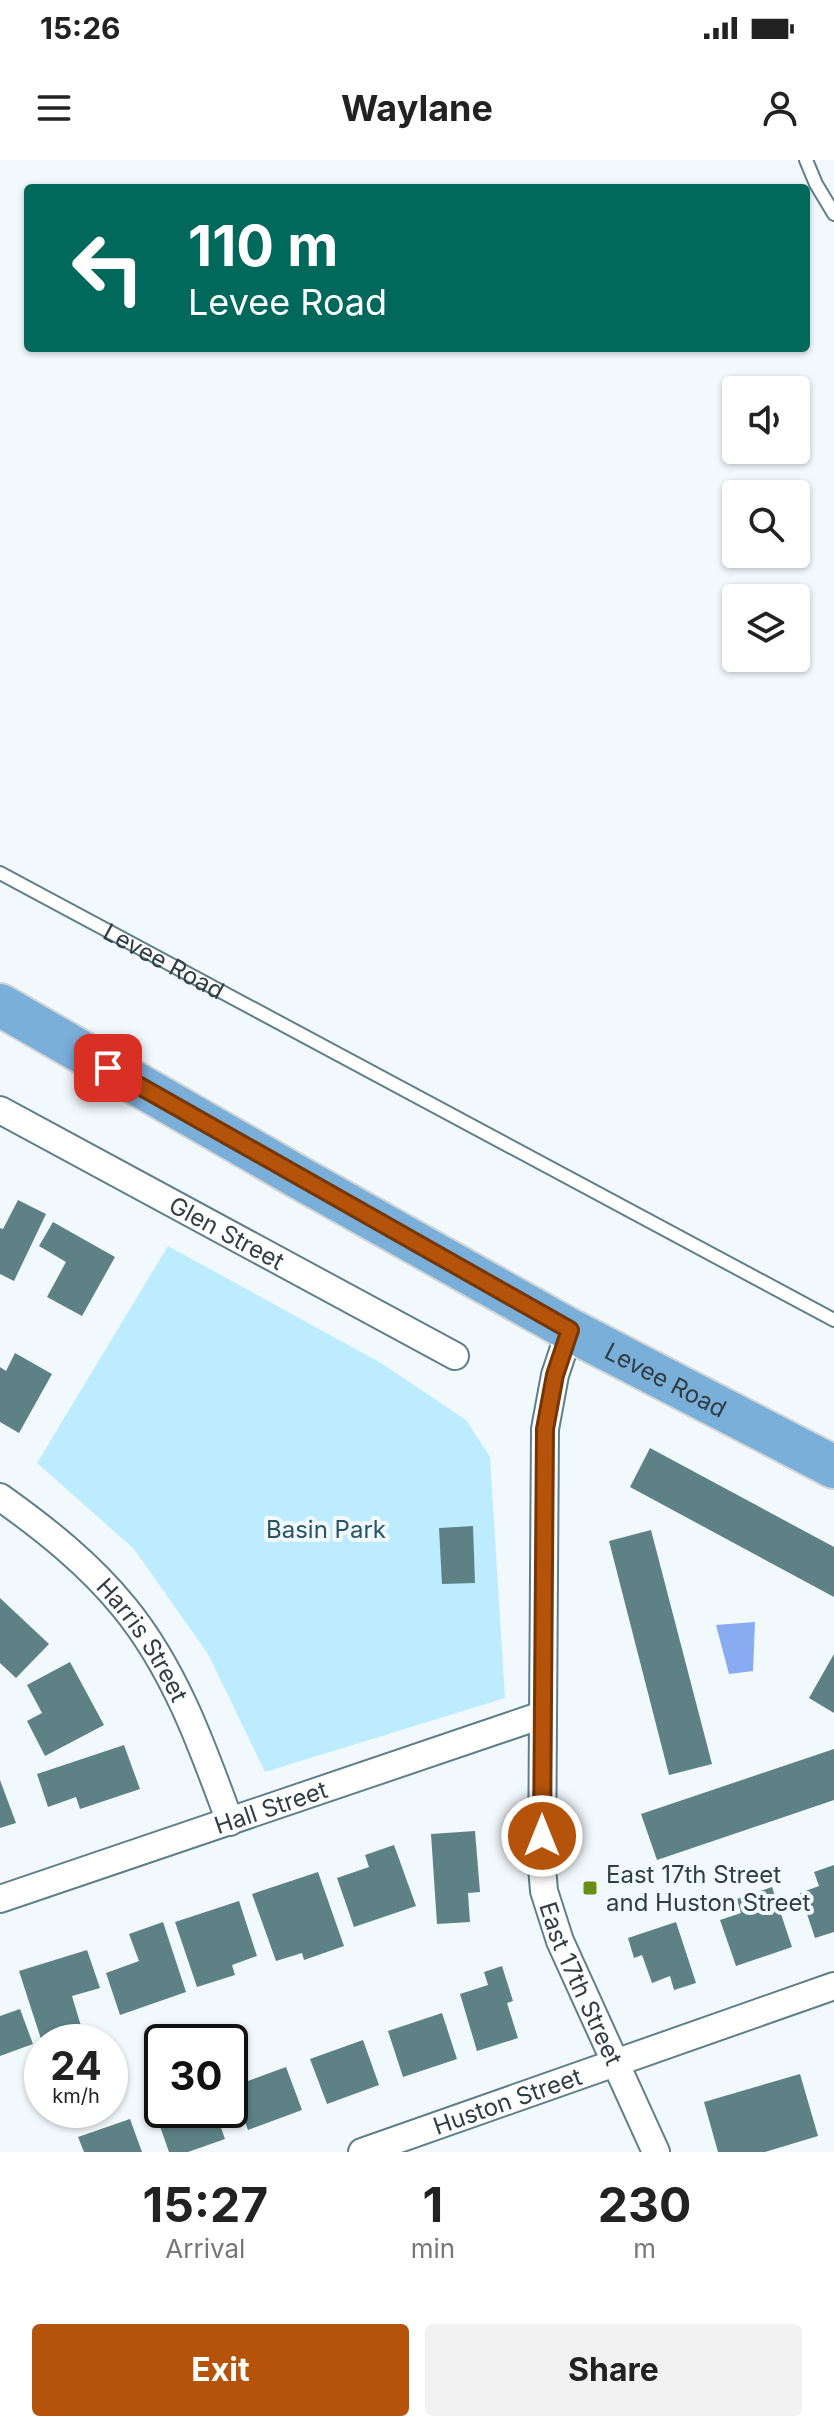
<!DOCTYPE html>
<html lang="en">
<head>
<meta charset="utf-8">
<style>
	body { margin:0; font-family:Inter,sans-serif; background:#f2f2f2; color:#222; height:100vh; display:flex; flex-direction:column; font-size:30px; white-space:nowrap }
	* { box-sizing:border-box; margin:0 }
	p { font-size:26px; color:#767676 }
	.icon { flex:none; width:44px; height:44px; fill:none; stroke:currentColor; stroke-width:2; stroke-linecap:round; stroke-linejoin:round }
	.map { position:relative; height:1992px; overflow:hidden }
	.drawer { display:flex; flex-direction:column; background:#fff; flex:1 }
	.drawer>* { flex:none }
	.top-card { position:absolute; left:24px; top:24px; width:786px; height:168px; border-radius:8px; box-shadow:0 2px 6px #0004; background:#00695c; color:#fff; overflow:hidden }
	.tools { position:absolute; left:722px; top:216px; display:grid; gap:16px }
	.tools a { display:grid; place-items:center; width:88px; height:88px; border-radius:8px; background:#fff; box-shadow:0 2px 6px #0004; font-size:40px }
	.speed { position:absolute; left:24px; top:1864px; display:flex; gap:16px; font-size:40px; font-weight:700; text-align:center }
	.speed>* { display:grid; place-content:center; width:104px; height:104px; border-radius:50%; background:#fff; box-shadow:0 2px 6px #0004; line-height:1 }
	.speed small { font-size:20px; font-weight:400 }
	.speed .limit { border:4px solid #111; border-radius:12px; background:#fff; color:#111 }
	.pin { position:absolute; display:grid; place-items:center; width:68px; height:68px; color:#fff; margin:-34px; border-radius:16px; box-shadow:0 4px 12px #0006 }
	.me { position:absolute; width:88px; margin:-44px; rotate:0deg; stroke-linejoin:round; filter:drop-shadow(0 0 6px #0008) }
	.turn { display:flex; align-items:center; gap:28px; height:168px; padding:0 32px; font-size:36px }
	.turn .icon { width:104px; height:104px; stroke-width:2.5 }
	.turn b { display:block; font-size:56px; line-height:68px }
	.eta { display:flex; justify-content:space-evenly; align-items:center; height:136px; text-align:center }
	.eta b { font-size:48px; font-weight:700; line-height:56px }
	.button { display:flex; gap:16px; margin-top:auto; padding:16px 32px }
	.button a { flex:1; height:92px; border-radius:8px; background:#b45309; color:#fff; font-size:32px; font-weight:700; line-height:92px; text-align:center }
	.button a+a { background:#f2f2f2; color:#222 }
	.status { display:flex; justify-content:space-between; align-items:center; height:56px; padding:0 40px; background:#fff; direction:ltr }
	.status svg { height:22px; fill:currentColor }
	header { display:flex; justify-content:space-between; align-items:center; height:104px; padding:0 32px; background:#fff; font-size:36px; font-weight:700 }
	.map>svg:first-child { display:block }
	.green { fill:#beecff }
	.water { fill:#88abf1 }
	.building { fill:#5d8185 }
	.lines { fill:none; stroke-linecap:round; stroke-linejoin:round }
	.service-casing { stroke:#5f7f8b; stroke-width:16 }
	.minor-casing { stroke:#5f7f8b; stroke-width:30 }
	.trunk-casing { stroke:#d1d5d6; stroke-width:46 }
	.service { stroke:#fff; stroke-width:12 }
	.minor { stroke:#fff; stroke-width:26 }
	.trunk { stroke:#7aafda; stroke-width:42 }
	.route-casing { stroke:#753606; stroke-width:20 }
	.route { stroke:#b45309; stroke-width:14 }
	.poi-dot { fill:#698d15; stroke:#f2f9fc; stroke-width:3 }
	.labels { text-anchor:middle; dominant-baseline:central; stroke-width:8; stroke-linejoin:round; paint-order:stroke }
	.street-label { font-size:24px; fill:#303e44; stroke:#f2f9fc }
	.park-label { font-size:24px; fill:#285565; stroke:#f2f9fc }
	.poi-label { font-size:24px; fill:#303e44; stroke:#f2f9fc; text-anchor:start }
</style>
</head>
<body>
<div class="status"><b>15:26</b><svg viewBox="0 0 49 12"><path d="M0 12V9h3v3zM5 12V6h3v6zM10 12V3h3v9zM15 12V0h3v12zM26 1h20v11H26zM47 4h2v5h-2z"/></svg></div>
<header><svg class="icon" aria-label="menu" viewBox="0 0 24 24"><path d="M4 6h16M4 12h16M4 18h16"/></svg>Waylane<svg class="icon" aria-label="person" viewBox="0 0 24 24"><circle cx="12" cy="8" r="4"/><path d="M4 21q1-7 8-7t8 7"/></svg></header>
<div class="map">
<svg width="834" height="1992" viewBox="0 0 834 1992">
	<rect width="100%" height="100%" fill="#f2f9fc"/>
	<!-- green -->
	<polygon class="green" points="168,1086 381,1203 466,1260 490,1297 505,1538 265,1612 208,1494 134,1389 37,1303"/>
	<!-- water -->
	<polygon class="water" points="755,1462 753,1511 729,1514 716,1465"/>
	<!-- building -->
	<g class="building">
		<polygon points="18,1040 46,1054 14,1121 0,1114 0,1068 3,1069"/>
		<polygon points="53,1062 115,1097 82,1156 47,1137 66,1102 39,1086"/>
		<polygon points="15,1193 52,1214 19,1273 0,1262 0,1207 6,1211"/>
		<polygon points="650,1288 834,1387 834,1437 630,1327"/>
		<polygon points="473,1366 475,1423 442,1424 439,1368"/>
		<polygon points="651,1370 712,1604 669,1615 609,1381"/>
		<polygon points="0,1438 49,1484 16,1518 0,1503"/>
		<polygon points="834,1494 834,1553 809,1538"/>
		<polygon points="70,1502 104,1565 45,1596 27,1561 42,1553 27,1525"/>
		<polygon points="124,1585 140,1629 80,1649 76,1637 48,1647 37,1614"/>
		<polygon points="834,1589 834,1640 657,1700 641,1654"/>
		<polygon points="0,1620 16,1663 0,1668"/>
		<polygon points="475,1671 480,1732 468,1733 470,1762 437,1764 431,1674"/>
		<polygon points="394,1685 416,1746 354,1767 337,1718 369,1707 365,1695"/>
		<polygon points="834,1705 834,1772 815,1778 800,1733 819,1726 814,1712"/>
		<polygon points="318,1712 344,1786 304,1800 302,1793 276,1801 252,1734"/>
		<polygon points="772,1727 792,1787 736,1806 720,1760 741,1753 737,1739"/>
		<polygon points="239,1741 257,1796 232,1805 235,1815 197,1827 175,1762"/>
		<polygon points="163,1762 186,1832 120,1855 106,1813 139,1801 129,1774"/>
		<polygon points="676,1762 696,1823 674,1830 670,1816 652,1823 642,1795 634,1798 628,1778"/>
		<polygon points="87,1790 100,1828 72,1836 81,1866 41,1879 19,1811"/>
		<polygon points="502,1806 513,1841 507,1843 518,1878 477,1891 460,1834 488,1825 484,1812"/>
		<polygon points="20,1849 33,1884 0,1896 0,1856"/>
		<polygon points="442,1853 457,1899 403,1917 388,1871"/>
		<polygon points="363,1880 379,1925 327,1944 310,1899"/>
		<polygon points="286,1907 302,1950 248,1970 232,1927"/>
		<polygon points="800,1914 818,1976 765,1992 718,1992 704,1942"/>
		<polygon points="162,1950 215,1950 225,1979 188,1992 169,1992 155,1952"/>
		<polygon points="130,1959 142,1992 84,1992 78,1977"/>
	</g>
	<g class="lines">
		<defs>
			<g id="service">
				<polyline points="806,0 816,24 834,54"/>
				<path id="s1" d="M0,713L834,1160"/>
			</g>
			<g id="minor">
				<path id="s2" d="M0,950L455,1196"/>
				<path id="s3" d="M570,1170L555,1215L545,1269L542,1707L544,1731L560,1781L656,1992"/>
				<path id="s4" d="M0,1337C45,1369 89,1404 124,1447C175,1509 203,1588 230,1662"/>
				<path id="s5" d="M0,1739L542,1555"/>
				<path id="s6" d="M362,1992L834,1826"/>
			</g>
			<g id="trunk">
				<path id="s7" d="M0,845L298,1017L570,1170L834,1307"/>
			</g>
		</defs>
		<!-- service casing -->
		<use href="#service" class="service-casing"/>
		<!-- minor casing -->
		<use href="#minor" class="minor-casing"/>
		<!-- trunk casing -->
		<use href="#trunk" class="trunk-casing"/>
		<!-- service -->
		<use href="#service" class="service"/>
		<!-- minor -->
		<use href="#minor" class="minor"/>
		<!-- trunk -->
		<use href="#trunk" class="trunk"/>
	</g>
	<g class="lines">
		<defs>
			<polyline id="route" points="108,908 570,1170 555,1215 545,1269 542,1676"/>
		</defs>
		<!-- route casing -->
		<use href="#route" class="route-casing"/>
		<!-- route -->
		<use href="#route" class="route"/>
	</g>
	<!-- markers -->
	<rect class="poi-dot" x="582" y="1720" width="16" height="16" rx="4"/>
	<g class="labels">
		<!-- street labels -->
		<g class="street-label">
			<text stroke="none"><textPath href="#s1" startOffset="186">Levee Road</textPath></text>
			<text stroke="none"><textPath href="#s2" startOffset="258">Glen Street</textPath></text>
			<text stroke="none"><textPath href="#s7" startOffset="764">Levee Road</textPath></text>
			<text stroke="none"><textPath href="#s4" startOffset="204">Harris Street</textPath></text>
			<text stroke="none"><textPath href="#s5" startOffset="286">Hall Street</textPath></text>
			<text stroke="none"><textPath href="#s3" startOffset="664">East 17th Street</textPath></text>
			<text stroke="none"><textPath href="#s6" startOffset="154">Huston Street</textPath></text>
		</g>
		<!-- park labels -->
		<g class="park-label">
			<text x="326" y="1369">Basin Park</text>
		</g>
		<!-- poi labels -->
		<g class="poi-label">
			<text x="606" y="1714">East 17th Street<tspan x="606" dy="28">and Huston Street</tspan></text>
		</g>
	</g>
</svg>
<div class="tools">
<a><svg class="icon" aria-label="sound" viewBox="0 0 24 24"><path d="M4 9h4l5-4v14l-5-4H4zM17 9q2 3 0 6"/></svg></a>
<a><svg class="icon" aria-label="search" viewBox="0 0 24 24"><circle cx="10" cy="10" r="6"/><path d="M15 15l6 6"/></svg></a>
<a><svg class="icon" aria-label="layers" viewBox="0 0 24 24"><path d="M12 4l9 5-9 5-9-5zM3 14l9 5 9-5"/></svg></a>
</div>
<div class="speed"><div>24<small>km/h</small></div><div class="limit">30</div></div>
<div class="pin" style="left:108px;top:908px;background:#d93025"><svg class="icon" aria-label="arrive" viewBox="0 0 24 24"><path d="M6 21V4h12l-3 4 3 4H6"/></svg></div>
<svg class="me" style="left:542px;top:1676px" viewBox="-20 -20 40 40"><circle r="17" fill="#b45309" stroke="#fff" stroke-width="3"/><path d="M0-11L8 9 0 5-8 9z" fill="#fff"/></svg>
<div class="top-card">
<div class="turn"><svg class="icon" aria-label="left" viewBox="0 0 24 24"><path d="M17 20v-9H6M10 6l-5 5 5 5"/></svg><div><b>110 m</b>Levee Road</div></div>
</div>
</div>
<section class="drawer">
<div class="eta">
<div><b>15:27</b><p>Arrival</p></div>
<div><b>1</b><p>min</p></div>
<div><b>230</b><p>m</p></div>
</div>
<div class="button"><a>Exit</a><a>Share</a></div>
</section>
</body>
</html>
